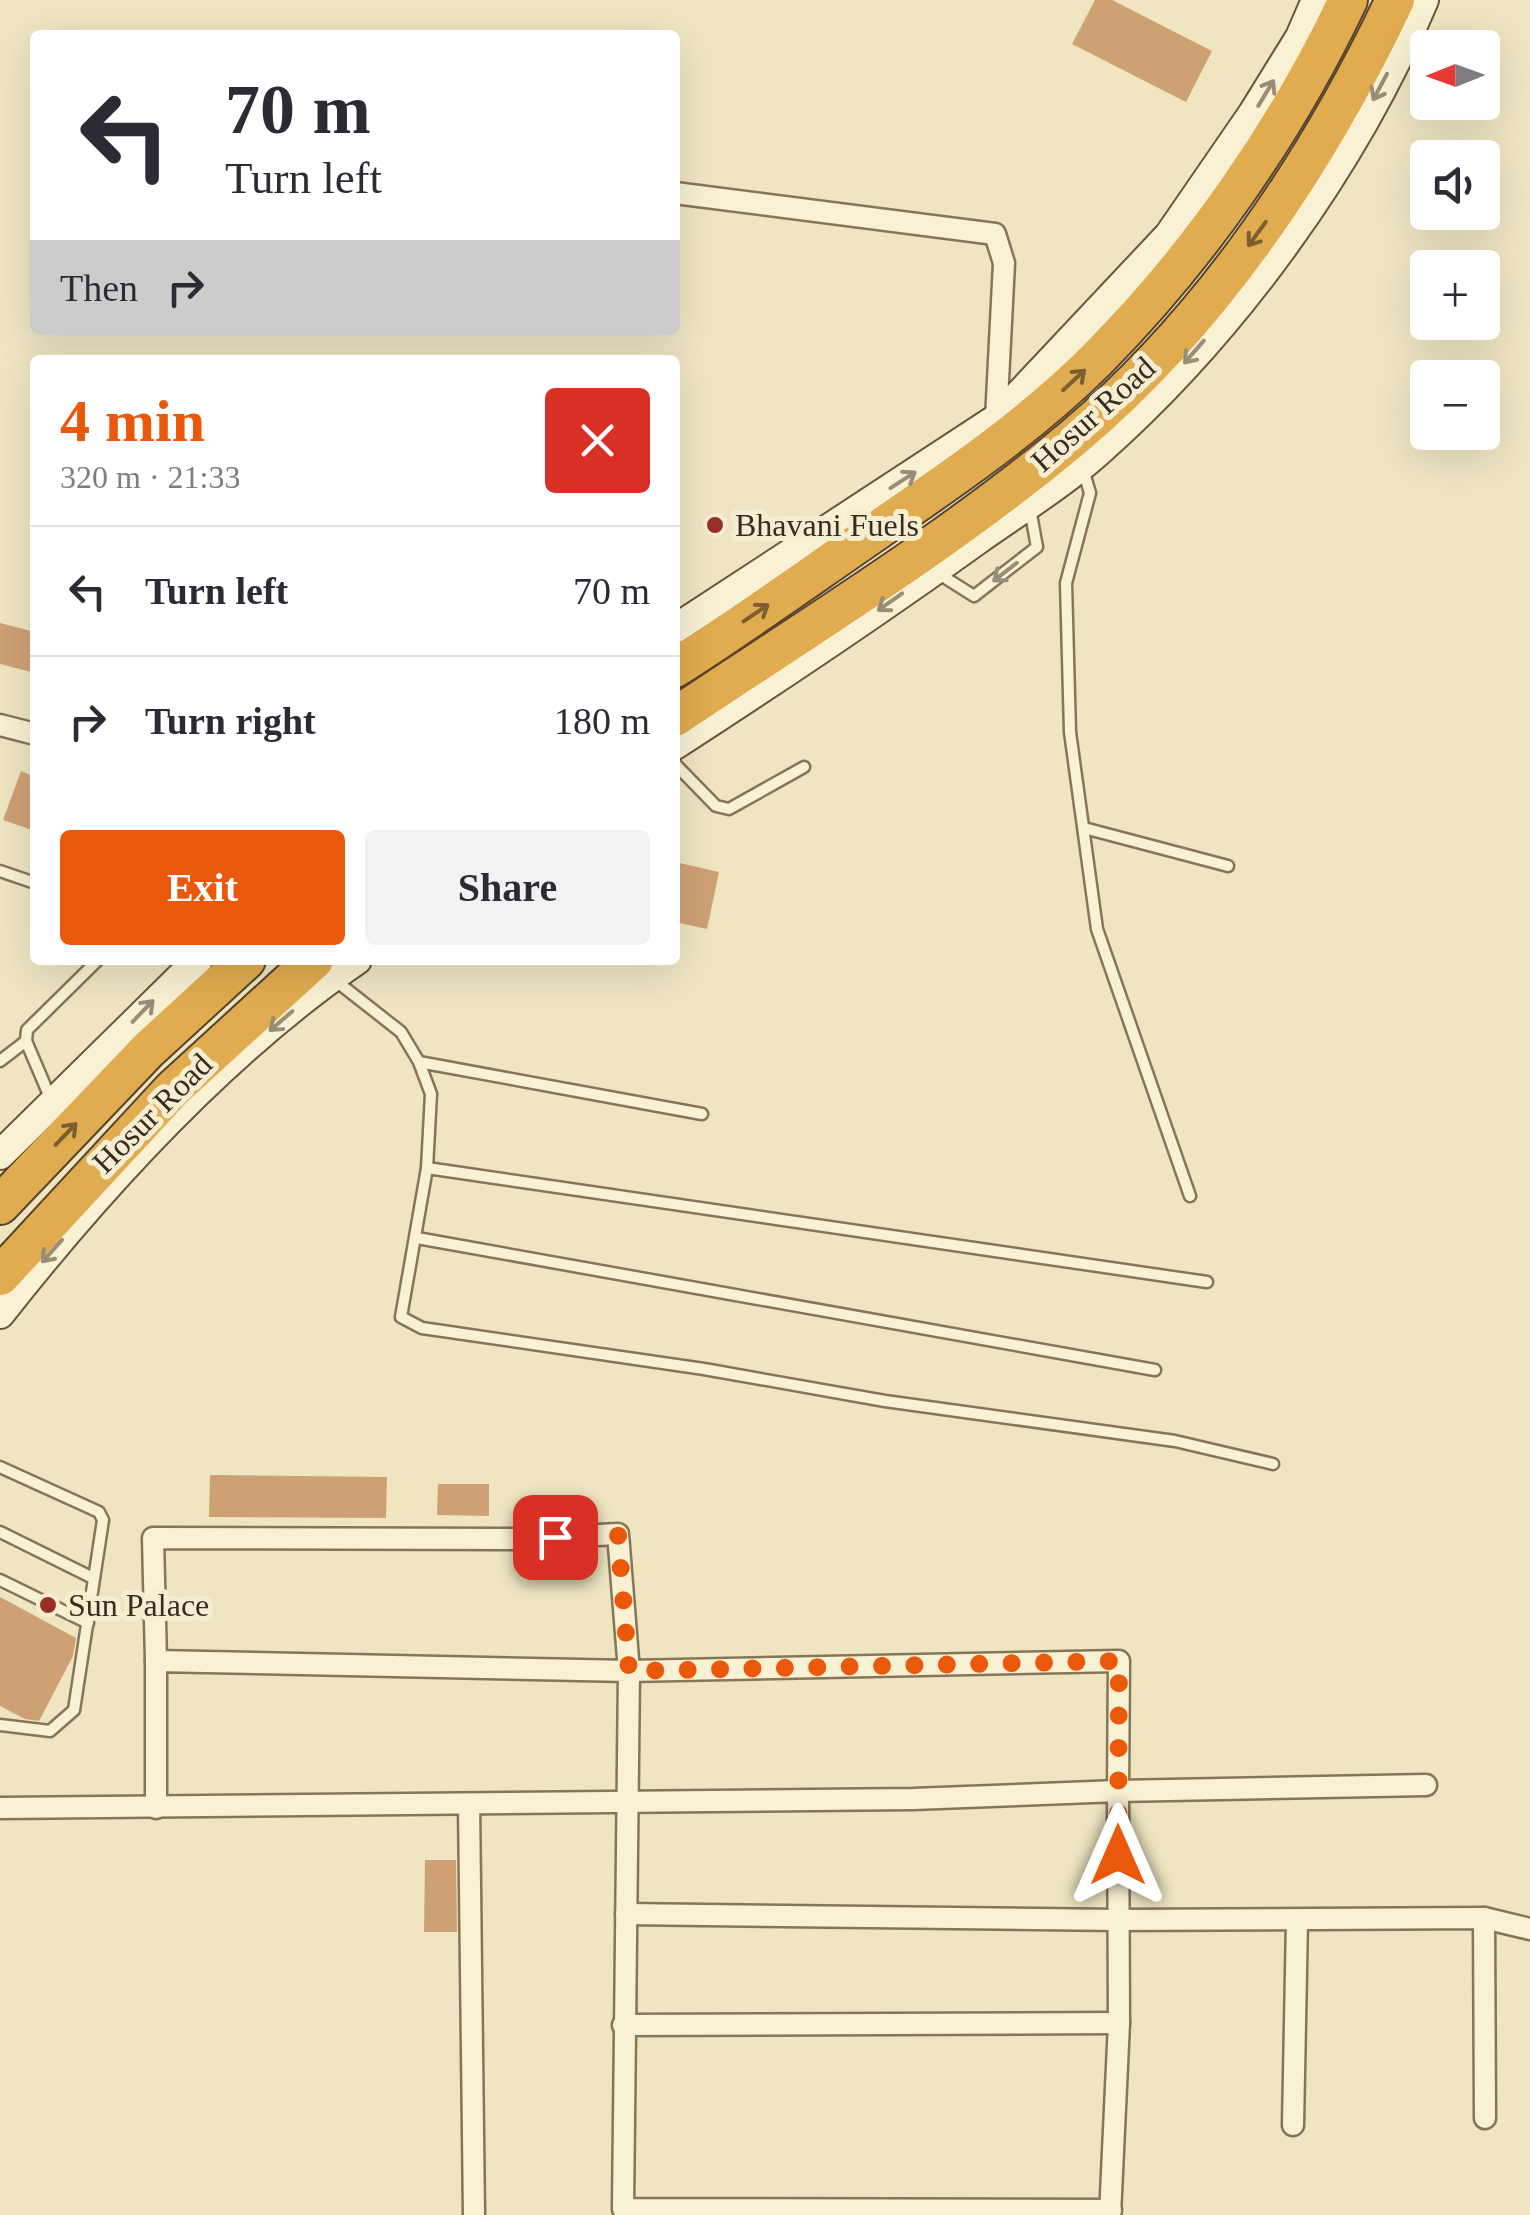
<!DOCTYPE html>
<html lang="en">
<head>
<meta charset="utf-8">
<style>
	body { margin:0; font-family:Georgia,serif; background:#f2f2f3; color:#2b2b33; height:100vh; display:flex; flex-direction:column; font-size:38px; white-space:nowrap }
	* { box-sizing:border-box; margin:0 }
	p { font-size:32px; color:#7c7c81 }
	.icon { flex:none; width:55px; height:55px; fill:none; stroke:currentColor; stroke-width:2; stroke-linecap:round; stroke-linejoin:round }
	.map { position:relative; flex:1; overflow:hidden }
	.sheet { position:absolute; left:30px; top:355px; width:650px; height:610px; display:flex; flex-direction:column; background:#fff; border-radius:10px; box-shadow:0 10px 40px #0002 }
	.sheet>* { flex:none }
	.banner { position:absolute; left:30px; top:30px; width:650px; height:305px; border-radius:10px; box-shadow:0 10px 40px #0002; background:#fff; color:#2b2b33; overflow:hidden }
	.needle { width:65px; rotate:269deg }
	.buttons { position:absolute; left:1410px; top:30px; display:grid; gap:20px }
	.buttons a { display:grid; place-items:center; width:90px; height:90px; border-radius:10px; background:#fff; box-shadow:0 10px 40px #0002; font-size:50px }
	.pin { position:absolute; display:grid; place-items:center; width:85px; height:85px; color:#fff; margin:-42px; border-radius:20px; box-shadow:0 5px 15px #0006 }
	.me { position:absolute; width:110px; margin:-55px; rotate:0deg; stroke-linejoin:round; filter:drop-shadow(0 0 8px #0008) }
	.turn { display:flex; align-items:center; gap:35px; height:210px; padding:0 30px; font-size:45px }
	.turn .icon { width:130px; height:130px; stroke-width:2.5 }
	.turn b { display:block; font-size:70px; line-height:85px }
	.then { display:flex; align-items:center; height:95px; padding:0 30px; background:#0003; gap:20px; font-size:38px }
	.round { display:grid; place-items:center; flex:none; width:105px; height:105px; border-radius:10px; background:#f2f2f3 }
	.overview { display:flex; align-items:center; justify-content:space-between; height:170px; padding:0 30px }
	h1 { font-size:60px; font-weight:700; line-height:75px; color:#ea580c }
	.button { display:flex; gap:20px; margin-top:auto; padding:20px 30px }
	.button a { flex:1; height:115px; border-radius:10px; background:#ea580c; color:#fff; font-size:40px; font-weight:700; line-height:115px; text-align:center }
	.button a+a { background:#f2f2f3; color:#2b2b33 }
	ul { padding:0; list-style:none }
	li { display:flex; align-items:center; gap:30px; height:130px; padding:0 30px; border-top:2px solid #e1e1e2 }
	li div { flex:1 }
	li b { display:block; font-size:38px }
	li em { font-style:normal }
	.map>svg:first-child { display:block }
	.building { fill:#cea175 }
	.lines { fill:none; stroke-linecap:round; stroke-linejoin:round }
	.lane-casing { stroke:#887558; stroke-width:15 }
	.street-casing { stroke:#887558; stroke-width:25 }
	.secondary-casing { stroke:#6a563b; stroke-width:32 }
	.highway-casing { stroke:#56432c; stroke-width:42 }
	.lane { stroke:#f9f1d4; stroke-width:10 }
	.street { stroke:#f9f1d4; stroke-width:20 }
	.secondary { stroke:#f9f1d4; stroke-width:28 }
	.highway { stroke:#e1ac4f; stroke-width:38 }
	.oneway { stroke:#988e78 }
	.oneway2 { stroke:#7c5f31 }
	.route { stroke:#ea580c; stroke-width:18; stroke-dasharray:0 32.4 }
	.poi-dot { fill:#992e26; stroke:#f6eed0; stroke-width:4 }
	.labels { text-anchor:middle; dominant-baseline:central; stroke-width:10; stroke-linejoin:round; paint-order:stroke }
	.street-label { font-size:32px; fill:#382c1d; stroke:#f6eed0 }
	.poi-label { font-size:32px; fill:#382c1d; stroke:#f6eed0; text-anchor:start }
</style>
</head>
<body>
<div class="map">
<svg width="1530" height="2215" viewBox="0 0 1530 2215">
	<rect width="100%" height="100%" fill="#efe5c1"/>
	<!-- building -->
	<g class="building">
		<polygon points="1095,0 1112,0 1212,51 1186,102 1072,44"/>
		<polygon points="0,623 35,632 35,673 0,664"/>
		<polygon points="21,771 35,777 35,831 3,820"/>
		<polygon points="675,862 719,872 707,929 675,922"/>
		<polygon points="210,1475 387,1477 386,1518 209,1517"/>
		<polygon points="438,1484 489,1484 489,1516 437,1515"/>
		<polygon points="0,1597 76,1638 73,1656 39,1721 25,1719 0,1706"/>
		<polygon points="425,1860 456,1860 457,1932 424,1932"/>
	</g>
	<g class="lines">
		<defs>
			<g id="lane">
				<polyline points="1083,469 1090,493 1066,583 1070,732 1097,929 1190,1196"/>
				<polyline points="936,572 974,596 1037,547 1030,509"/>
				<polyline points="675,764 716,806 729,809 804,767"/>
				<polyline points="1084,828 1228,866"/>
				<polyline points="0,871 35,883"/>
				<polyline points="336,981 401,1032 419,1062 431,1094 427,1168 401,1317 422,1328 704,1369 885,1401 1175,1441 1273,1464"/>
				<polyline points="0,1061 26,1041"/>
				<polyline points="419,1062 702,1114"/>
				<polyline points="52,1102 26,1041 27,1030 98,960"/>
				<polyline points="427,1168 1207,1282"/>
				<polyline points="417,1238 1155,1370"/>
				<polyline points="0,1467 99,1512 103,1520 74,1710 50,1731 0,1725"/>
				<polyline points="0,1532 93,1578"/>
				<polyline points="0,1580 88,1623"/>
			</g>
			<g id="street">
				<polyline points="675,193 995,234 1004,263 996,419"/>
				<polyline points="0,725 35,734"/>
				<polyline points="156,1661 153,1538 517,1539 618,1534 629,1671 1119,1661 1118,1791 1426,1785"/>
				<polyline points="469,1804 474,2215"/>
				<polyline points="0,1808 913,1799 1118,1791 1119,2023 1110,2215"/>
				<polyline points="156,1808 156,1661 629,1671 623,2209 1111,2210"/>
				<polyline points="626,1914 1118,1920 1484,1918 1530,1929"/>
				<polyline points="1484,1918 1485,2118"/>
				<polyline points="623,2025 1119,2023"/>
				<polyline points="1293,2125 1297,1920"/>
			</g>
			<g id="secondary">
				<polyline points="675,629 996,419 1169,235 1253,113 1300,37 1316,0"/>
				<path d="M675,745C777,679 877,612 976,541C1017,512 1061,485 1098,452C1233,333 1354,166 1424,0"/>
				<polyline points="0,1155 198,960"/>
				<path d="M0,1314C100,1187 223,1052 357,960"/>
			</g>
			<g id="highway">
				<path d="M675,668C743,625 809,577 876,531C953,478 1030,426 1097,359C1199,256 1286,131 1348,0"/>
				<path d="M675,717C809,627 950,541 1073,438C1212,321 1318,162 1395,0"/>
				<polyline points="0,1205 148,1050 246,960"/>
				<polyline points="0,1276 173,1089 314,960"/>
			</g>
		</defs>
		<!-- lane casing -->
		<use href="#lane" class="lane-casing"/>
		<!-- street casing -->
		<use href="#street" class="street-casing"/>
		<!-- secondary casing -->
		<use href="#secondary" class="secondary-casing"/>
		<!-- highway casing -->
		<use href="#highway" class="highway-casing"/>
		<!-- lane -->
		<use href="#lane" class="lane"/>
		<!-- street -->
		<use href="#street" class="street"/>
		<!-- secondary -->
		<use href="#secondary" class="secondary"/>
		<!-- highway -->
		<use href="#highway" class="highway"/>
	</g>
	<!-- one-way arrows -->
	<defs><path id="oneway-shaft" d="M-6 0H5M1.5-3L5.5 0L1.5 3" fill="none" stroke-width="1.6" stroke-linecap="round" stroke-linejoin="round" transform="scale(2.5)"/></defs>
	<g class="oneway">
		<use href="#oneway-shaft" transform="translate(1380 87) rotate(118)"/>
		<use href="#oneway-shaft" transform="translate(1266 93) rotate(-59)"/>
		<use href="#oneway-shaft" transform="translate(1194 352) rotate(131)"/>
		<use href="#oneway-shaft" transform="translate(903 480) rotate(-33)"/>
		<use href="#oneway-shaft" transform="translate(1005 572) rotate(142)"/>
		<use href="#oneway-shaft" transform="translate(890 602) rotate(145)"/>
		<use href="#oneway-shaft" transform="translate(143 1011) rotate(-46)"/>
		<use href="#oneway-shaft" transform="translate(281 1021) rotate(139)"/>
		<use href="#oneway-shaft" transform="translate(52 1251) rotate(132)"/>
	</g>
	<g class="oneway2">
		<use href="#oneway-shaft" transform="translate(1257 234) rotate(126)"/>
		<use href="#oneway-shaft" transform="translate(1074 380) rotate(-43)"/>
		<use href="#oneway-shaft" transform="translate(756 613) rotate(-34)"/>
		<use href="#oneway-shaft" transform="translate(66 1134) rotate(-46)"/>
	</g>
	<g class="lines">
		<!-- route -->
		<polyline class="route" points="555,1537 618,1534 629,1671 1119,1661 1118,1855"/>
	</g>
	<!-- markers -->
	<g class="poi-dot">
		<circle cx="715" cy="525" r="10"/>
		<circle cx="48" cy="1605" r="10"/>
	</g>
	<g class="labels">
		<!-- street labels -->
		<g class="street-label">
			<text transform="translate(1093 414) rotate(-42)">Hosur Road</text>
			<text transform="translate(152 1113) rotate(-45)">Hosur Road</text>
		</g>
		<!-- poi labels -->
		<g class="poi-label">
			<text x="735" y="525">Bhavani Fuels</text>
			<text x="68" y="1605">Sun Palace</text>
		</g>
	</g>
</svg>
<div class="buttons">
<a><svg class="needle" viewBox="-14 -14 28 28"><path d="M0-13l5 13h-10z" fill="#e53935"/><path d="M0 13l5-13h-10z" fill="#7c7c81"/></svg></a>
<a><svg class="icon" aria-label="sound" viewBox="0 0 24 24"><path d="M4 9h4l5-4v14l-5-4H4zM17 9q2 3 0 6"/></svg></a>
<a>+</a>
<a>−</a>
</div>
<div class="pin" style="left:555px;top:1537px;background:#d93025"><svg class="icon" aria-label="arrive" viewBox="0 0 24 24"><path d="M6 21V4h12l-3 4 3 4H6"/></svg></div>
<svg class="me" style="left:1118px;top:1855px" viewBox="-20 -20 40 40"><path d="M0-17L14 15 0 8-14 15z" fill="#ea580c" stroke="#fff" stroke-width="4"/></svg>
<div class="banner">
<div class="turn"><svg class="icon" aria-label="left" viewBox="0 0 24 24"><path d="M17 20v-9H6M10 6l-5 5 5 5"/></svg><div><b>70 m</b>Turn left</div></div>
<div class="then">Then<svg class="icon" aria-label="right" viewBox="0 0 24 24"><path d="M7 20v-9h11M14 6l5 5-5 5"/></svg></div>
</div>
<section class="sheet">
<div class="overview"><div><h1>4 min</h1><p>320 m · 21:33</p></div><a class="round" style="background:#d93025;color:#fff"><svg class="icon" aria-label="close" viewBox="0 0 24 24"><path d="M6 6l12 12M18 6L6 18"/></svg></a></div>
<ul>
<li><svg class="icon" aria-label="left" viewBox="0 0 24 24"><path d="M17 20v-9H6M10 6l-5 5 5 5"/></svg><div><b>Turn left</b></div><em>70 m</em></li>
<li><svg class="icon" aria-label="right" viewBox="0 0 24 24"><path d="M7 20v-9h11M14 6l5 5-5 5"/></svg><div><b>Turn right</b></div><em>180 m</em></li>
</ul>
<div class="button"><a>Exit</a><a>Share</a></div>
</section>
</div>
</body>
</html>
